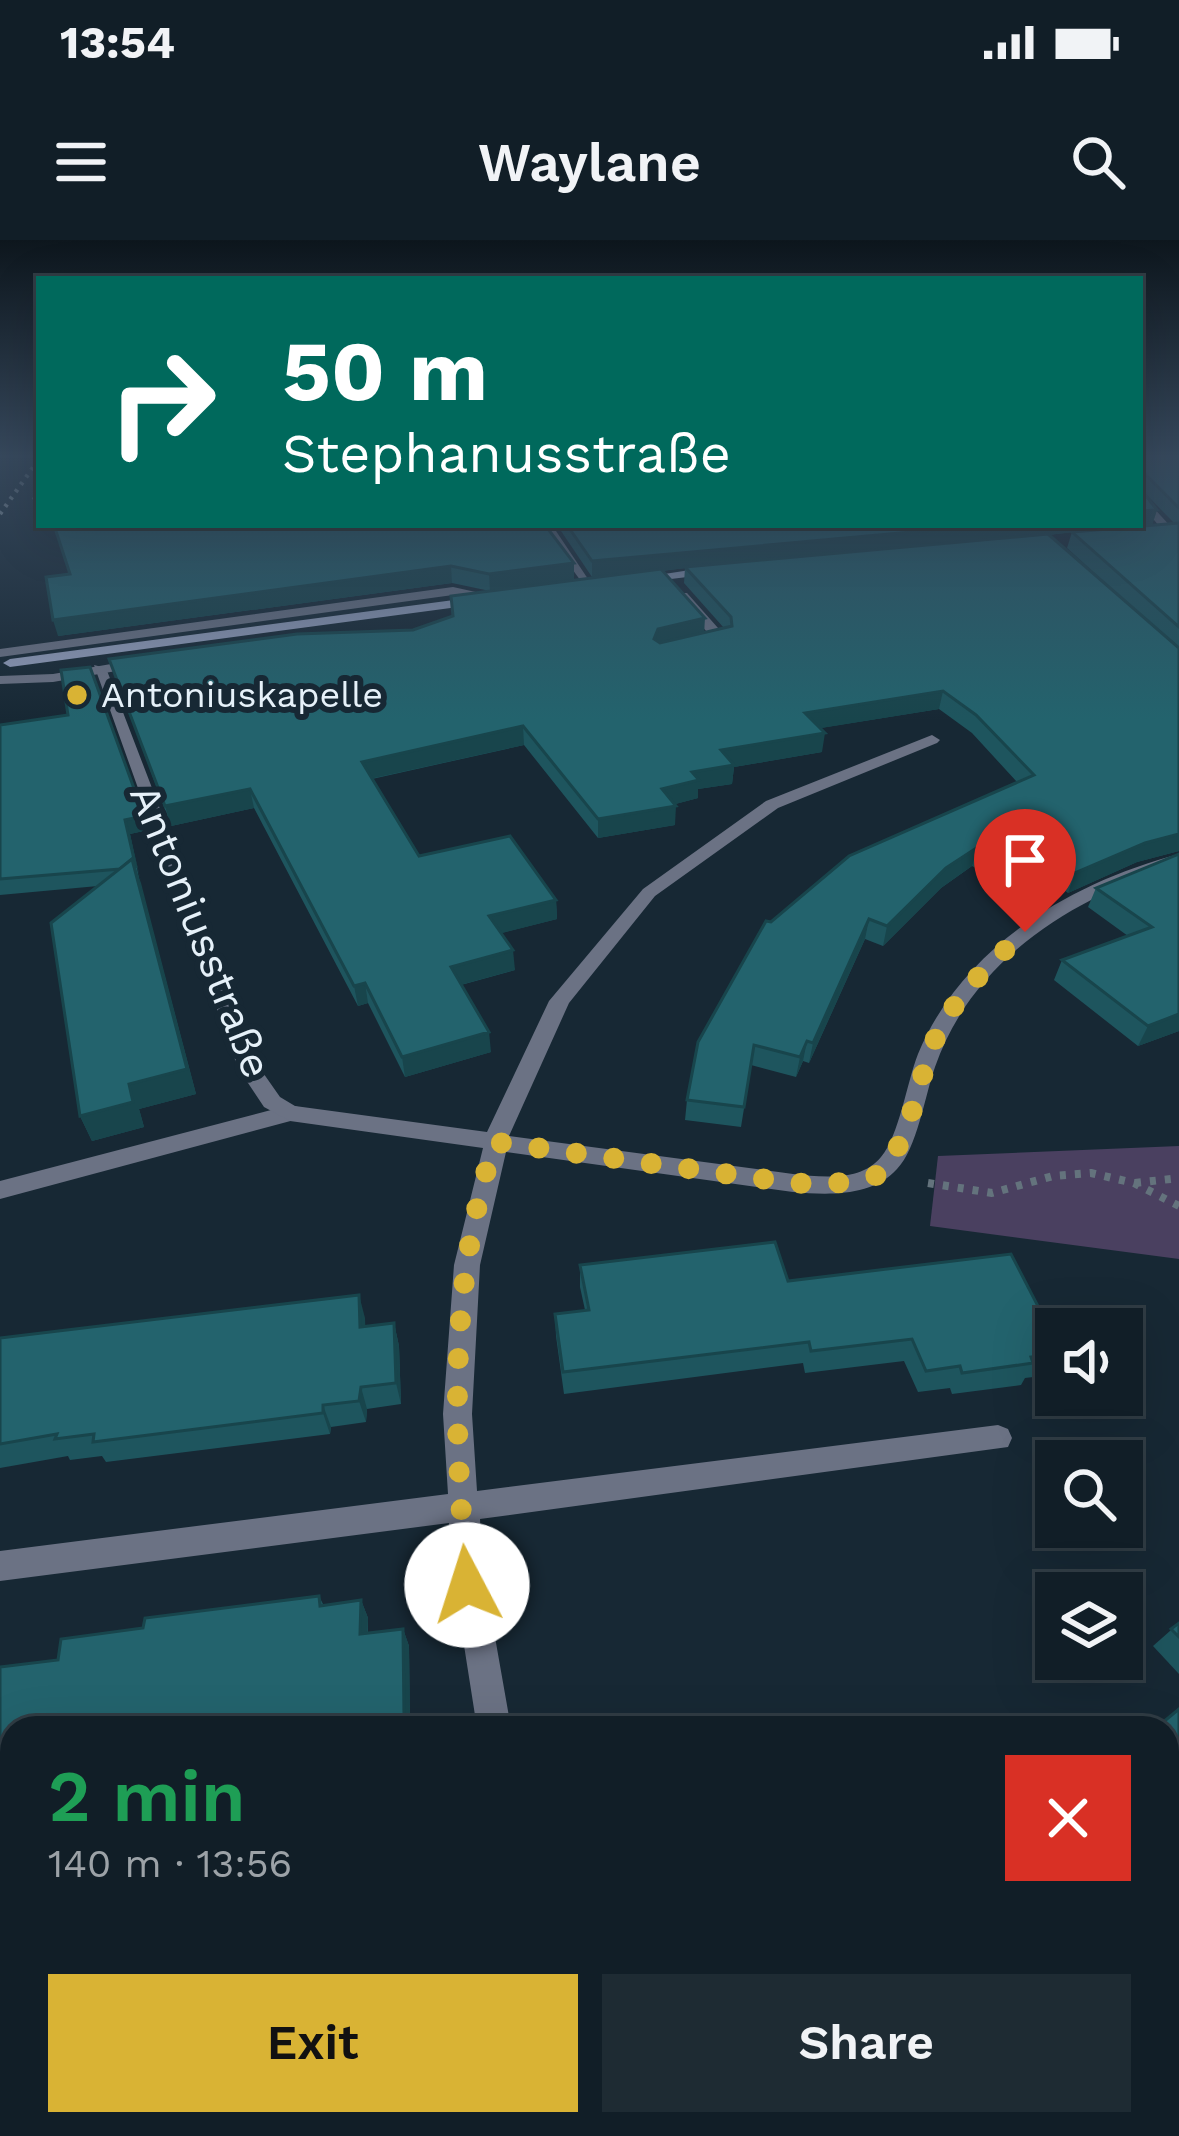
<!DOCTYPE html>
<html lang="en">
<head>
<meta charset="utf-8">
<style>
	body { margin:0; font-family:"Work Sans",sans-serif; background:#1e2b33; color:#f1f3f6; height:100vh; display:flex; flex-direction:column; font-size:45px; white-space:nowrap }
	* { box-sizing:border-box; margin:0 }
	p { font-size:39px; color:#9ca2a7 }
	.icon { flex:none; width:66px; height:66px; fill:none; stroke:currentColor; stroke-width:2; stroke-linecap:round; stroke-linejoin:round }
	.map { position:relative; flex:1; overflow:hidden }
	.side { position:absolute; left:0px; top:1476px; width:1179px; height:420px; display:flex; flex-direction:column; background:#111e27; border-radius:36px 36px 0 0; box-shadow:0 12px 48px #0002,0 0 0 3px #303c44 }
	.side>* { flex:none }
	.hud { position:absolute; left:36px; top:36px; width:1107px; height:252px; border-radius:0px; box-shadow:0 12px 48px #0002,0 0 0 3px #303c44; background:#00695c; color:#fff; overflow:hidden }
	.buttons { position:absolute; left:1035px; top:1068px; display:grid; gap:24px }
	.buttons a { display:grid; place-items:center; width:108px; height:108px; border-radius:0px; background:#111e27; box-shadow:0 12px 48px #0002,0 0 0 3px #303c44; font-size:60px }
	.pin { position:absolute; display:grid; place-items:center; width:102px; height:102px; color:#fff; margin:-123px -51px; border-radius:50% 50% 50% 0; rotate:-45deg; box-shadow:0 0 12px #0007 }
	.pin .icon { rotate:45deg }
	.me { position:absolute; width:132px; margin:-66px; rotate:355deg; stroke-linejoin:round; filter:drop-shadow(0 0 9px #0008) }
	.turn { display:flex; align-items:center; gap:42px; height:252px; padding:0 48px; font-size:54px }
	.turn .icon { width:156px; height:156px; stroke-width:2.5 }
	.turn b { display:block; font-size:84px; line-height:102px }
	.round { display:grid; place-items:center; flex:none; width:126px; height:126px; border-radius:0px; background:#1e2b33 }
	.overview { display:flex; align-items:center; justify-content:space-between; height:204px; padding:0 48px }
	h1 { font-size:72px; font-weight:600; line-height:90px; color:#1e9e55 }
	.action { display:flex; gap:24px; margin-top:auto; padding:24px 48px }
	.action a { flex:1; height:138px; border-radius:0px; background:#d9b334; color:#111; font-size:48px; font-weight:600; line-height:138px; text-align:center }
	.action a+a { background:#1e2b33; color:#f1f3f6 }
	.status { display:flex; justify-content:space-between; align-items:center; height:84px; padding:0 60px; background:#111e27; direction:ltr }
	.status svg { height:33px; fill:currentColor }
	header { display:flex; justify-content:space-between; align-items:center; height:156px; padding:0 48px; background:#111e27; font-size:54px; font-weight:600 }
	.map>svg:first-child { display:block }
	.green { fill:#4a4060 }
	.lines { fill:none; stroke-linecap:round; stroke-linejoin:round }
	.path-far1 { stroke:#64737d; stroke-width:3; stroke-dasharray:3 4.5; stroke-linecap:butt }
	.path { stroke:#64737d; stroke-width:8; stroke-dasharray:6 9; stroke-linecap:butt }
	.lane { fill:#6b7284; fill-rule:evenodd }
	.street { fill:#6b7284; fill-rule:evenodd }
	.secondary { fill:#929dba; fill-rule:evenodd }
	.rail { stroke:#c1cdd5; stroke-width:4.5; stroke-dasharray:3 6; stroke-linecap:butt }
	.wall { fill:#1e555e; fill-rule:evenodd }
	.shaded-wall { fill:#18454c }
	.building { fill:#23636d; stroke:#18454c; stroke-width:3 }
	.route { stroke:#d9b334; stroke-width:21; stroke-dasharray:0 37.8 }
	.poi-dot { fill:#d9b334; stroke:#172834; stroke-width:4.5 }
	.labels { text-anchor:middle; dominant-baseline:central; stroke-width:12; stroke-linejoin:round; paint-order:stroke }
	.far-poi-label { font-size:36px; fill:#e6f1f9; stroke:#172834; text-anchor:start }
	.street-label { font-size:42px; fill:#e6f1f9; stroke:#172834 }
</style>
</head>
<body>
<div class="status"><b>13:54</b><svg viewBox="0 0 49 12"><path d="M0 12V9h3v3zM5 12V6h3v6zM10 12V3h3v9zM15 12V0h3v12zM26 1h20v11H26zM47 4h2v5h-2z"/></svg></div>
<header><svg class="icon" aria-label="menu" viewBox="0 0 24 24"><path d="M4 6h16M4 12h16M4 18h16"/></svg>Waylane<svg class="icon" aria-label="search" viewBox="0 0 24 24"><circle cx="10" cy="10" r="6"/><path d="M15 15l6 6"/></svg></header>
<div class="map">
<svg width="1179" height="1896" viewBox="0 0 1179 1896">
	<rect width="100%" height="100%" fill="#172834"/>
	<!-- green -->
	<polygon class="green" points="1179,906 1179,1019 930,986 938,916"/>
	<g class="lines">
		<!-- path-far1 -->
		<polyline class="path-far1" points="39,251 32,261 39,261"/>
		<!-- path -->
		<g class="path">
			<polyline points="928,943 992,953 1053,936 1091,933 1134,943 1179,966"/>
			<polyline points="1135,943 1179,938"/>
		</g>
		<!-- lane -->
		<g class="lane">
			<polygon points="453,347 503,358 497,362 453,355 0,417 0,409"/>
			<polygon points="679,353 687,353 726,397 726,403 697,407 697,401 712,398 679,359"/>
			<polygon points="140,419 147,423 145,426 53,442 0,444 0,436 53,434"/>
			<polygon points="290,865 298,867 301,873 298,879 0,959 0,941"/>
		</g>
		<!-- street -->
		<g class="street">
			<polygon points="1140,253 1172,288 1172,292 1164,292 1140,263"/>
			<polygon points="540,285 552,285 594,348 586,348"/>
			<path d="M94,425L106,428L259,827L280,857L295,866L487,892L549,761L643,649L766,561L932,495L940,500L937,503L778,568L655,656L569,763L509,896L793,934C821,937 861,942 881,917C899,896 907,842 918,814C963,706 1070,643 1179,614V625C1074,657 973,718 935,827C925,855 917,909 897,929C872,957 828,955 793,952L506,912L480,1025L472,1174L477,1251L998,1185L1008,1189L1012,1198L1008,1207L480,1279L483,1329L511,1488H477L452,1329L449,1283L0,1341V1311L448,1254L443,1174L454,1025L483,908L290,881L264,867L238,828Z"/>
			<polygon points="600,1884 642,1884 646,1896 604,1896"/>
		</g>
		<!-- secondary -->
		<g class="secondary">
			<polygon points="716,326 720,333 638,343 632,339"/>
			<polygon points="484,356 488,357 488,363 10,427 3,423 10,419"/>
		</g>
		<!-- rail -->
		<polyline class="rail" points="0,274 39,219"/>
	</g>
	<!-- wall -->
	<g class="wall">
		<path d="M1140,214H1179V611L1137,622L1068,653L1023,621L986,634L972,626L941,648L883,706L865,699L809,823L803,821L796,837L751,825L741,887L685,880L687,860L771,682L1017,542L972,493L939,469L820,488L822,512L734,527L732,544L698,549V558L675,564V585L598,598L524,505L372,539L419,616L556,660L557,679L501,693L515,730L461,745L491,812L405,837L368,763L358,766L254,568L171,586L109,419L413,390L592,337L557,285H1140ZM1142,250L1174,283L1152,285L1157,270ZM1072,292L1067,308L1137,372L1049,295ZM685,328L684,343L724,388L704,393L662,331Z"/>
		<polygon points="574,323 574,340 490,351 452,343 58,396 70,334"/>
		<polygon points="0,485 148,590 130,594 140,643 196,854 139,869 144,887 92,901 80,876 98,646 0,655"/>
		<polygon points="1179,614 1179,791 1138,806 1054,740 1062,720 1128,696 1088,667 1096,648"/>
		<polygon points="580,1025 788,1041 1056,1101 1056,1123 1050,1135 1025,1138 1021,1145 952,1154 950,1148 918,1152 904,1121 805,1133 803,1123 564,1154 556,1096 555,1074 585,1070 580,1047"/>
		<polygon points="365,1078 365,1087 394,1083 399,1106 401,1164 367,1169 366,1182 331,1187 330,1194 106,1222 102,1216 70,1220 68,1216 0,1228 0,1098"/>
		<polygon points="319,1356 324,1366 361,1360 368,1378 368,1393 403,1389 409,1406 410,1488 12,1488 12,1565 0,1566 0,1427 58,1420 143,1388"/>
		<polygon points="1179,1383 1179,1434 1153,1406"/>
		<polygon points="794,1884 963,1884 949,1896 800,1896"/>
	</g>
	<!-- shaded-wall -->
	<g class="shaded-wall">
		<polygon points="1157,270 1152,285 592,337 592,321 989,285 1140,285 1140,271"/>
		<polygon points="574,323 574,340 490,351 489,334"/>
		<polygon points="451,326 452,343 58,396 53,380"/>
		<polygon points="705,378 704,395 653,416 654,399 658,389"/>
		<polygon points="943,451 939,469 803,491 805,473"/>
		<polygon points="523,486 524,505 365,540 362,522"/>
		<polygon points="825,493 822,512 734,527 732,544 698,549 698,558 661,568 662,549 692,532 721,510"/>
		<polygon points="250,549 254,568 171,586 165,566"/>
		<polygon points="676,566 675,585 598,598 598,579"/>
		<polygon points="144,576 148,590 130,594 141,642 125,580"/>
		<polygon points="1179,594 1179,611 1137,622 1068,653 1075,633 1145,603"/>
		<polygon points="1030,602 1023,621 986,634 992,615"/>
		<polygon points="978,607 972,626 941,648 883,706 887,686 946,628"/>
		<polygon points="132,619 141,643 196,854 139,869 144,887 92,901 80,876 129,844"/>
		<polygon points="556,660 557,679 491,696 489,676"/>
		<polygon points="869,679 865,699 809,823 813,803"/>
		<polygon points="513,710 515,730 453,747 451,727"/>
		<polygon points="365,743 368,763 358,766 354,746"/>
		<polygon points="1179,774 1179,791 1138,806 1148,786"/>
		<polygon points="489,792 491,812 405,837 402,817"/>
		<polygon points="807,801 803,821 796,837 800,817"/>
		<polygon points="359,1055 365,1078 366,1109 360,1087"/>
		<polygon points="394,1083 399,1106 401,1164 396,1143"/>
		<polygon points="361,1147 367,1169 366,1182 359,1161"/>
		<polygon points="323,1165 331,1187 330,1194 323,1173"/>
		<polygon points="361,1360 368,1378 367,1411 360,1394"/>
		<polygon points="403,1389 409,1406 410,1488 404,1476"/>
	</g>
	<!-- building -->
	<g class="building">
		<polygon points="1140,214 1179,214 1179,268 1145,234 1140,248 1157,270 1140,271"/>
		<polygon points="1179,283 1179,387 1072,292"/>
		<polygon points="54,285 545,285 574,323 489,334 451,326 53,380 46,337 70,334"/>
		<polygon points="567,285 989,285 592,321"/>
		<polygon points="1048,294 1179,408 1179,594 1145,603 1075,633 1030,602 992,615 978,607 946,628 887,686 869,679 813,803 807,801 800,817 754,805 744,867 687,860 698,802 766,681 771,682 849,616 1034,535 976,475 943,451 805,473 825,493 721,510 734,525 692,532 699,540 662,549 676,566 598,579 523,486 362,522 419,616 510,596 556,660 489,676 513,710 451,727 489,792 402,817 365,743 354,746 250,549 165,566 109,419 297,394 413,390 453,376 451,356 661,329 705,378 658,389 654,399 660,403 732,386 731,377 685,327"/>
		<polygon points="90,427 144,576 125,580 136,628 132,619 120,629 0,639 0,485 68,475 61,430"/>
		<polygon points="1179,614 1179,774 1148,786 1062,720 1152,687 1096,648"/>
		<polygon points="132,619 187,829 129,844 133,862 80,876 51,683"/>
		<polygon points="775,1002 788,1041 1011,1014 1056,1101 1056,1114 1031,1117 1033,1123 962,1133 960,1126 926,1131 912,1099 811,1111 809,1102 563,1132 555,1074 589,1070 580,1025"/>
		<polygon points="359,1055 360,1087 394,1083 396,1143 361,1147 359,1161 323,1165 323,1173 93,1202 94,1194 55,1199 57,1194 0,1204 0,1098"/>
		<polygon points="319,1356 320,1366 361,1360 360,1394 403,1389 404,1476 359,1483 359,1488 12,1488 12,1548 0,1550 0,1427 58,1420 61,1399 143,1388 145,1378"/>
		<polygon points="1179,1383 1179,1397 1171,1389"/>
		<polygon points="1179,1469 1179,1765 1169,1775 1167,1772 1167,1488 1156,1488"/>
		<polygon points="804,1884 963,1884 949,1896 936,1896 934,1890 927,1896 874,1896 869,1888 860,1896 810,1896"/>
	</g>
	<!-- sky -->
	<linearGradient id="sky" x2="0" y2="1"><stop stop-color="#0d161d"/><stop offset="0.45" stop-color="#36485c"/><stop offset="1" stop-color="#36485c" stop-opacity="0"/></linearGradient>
	<rect width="1179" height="480" fill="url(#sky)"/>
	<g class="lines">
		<!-- route -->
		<path class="route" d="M467,1345C454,1195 447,1048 495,902L793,943L832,944L879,935C910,901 916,849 932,807C949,762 989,724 1025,692"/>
	</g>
	<!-- markers -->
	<circle class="poi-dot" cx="77" cy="455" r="12"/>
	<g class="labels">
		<!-- far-poi labels -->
		<g class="far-poi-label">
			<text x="101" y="455">Antoniuskapelle</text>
		</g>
		<!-- street labels -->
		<g class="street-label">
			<text transform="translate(201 691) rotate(68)">Antoniusstraße</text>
		</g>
	</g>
</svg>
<div class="buttons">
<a><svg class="icon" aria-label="sound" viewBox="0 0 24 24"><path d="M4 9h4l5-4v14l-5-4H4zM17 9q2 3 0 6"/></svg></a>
<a><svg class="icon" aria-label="search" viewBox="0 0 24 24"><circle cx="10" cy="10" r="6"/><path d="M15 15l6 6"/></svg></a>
<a><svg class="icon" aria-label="layers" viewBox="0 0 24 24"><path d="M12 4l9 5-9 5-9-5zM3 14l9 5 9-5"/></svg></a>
</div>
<div class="pin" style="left:1025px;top:692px;background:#d93025"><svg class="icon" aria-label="arrive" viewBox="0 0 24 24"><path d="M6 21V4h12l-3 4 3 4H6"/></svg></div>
<svg class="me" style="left:467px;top:1345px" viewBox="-20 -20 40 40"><circle r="19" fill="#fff"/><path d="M0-13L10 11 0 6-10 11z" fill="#d9b334"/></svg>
<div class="hud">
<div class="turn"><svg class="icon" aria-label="right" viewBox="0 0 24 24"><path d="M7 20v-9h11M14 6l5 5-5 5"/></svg><div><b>50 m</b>Stephanusstraße</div></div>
</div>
<section class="side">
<div class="overview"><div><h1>2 min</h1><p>140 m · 13:56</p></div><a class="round" style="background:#d93025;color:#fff"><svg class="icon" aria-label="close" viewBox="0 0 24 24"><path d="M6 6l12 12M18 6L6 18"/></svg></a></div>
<div class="action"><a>Exit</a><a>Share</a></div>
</section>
</div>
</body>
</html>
